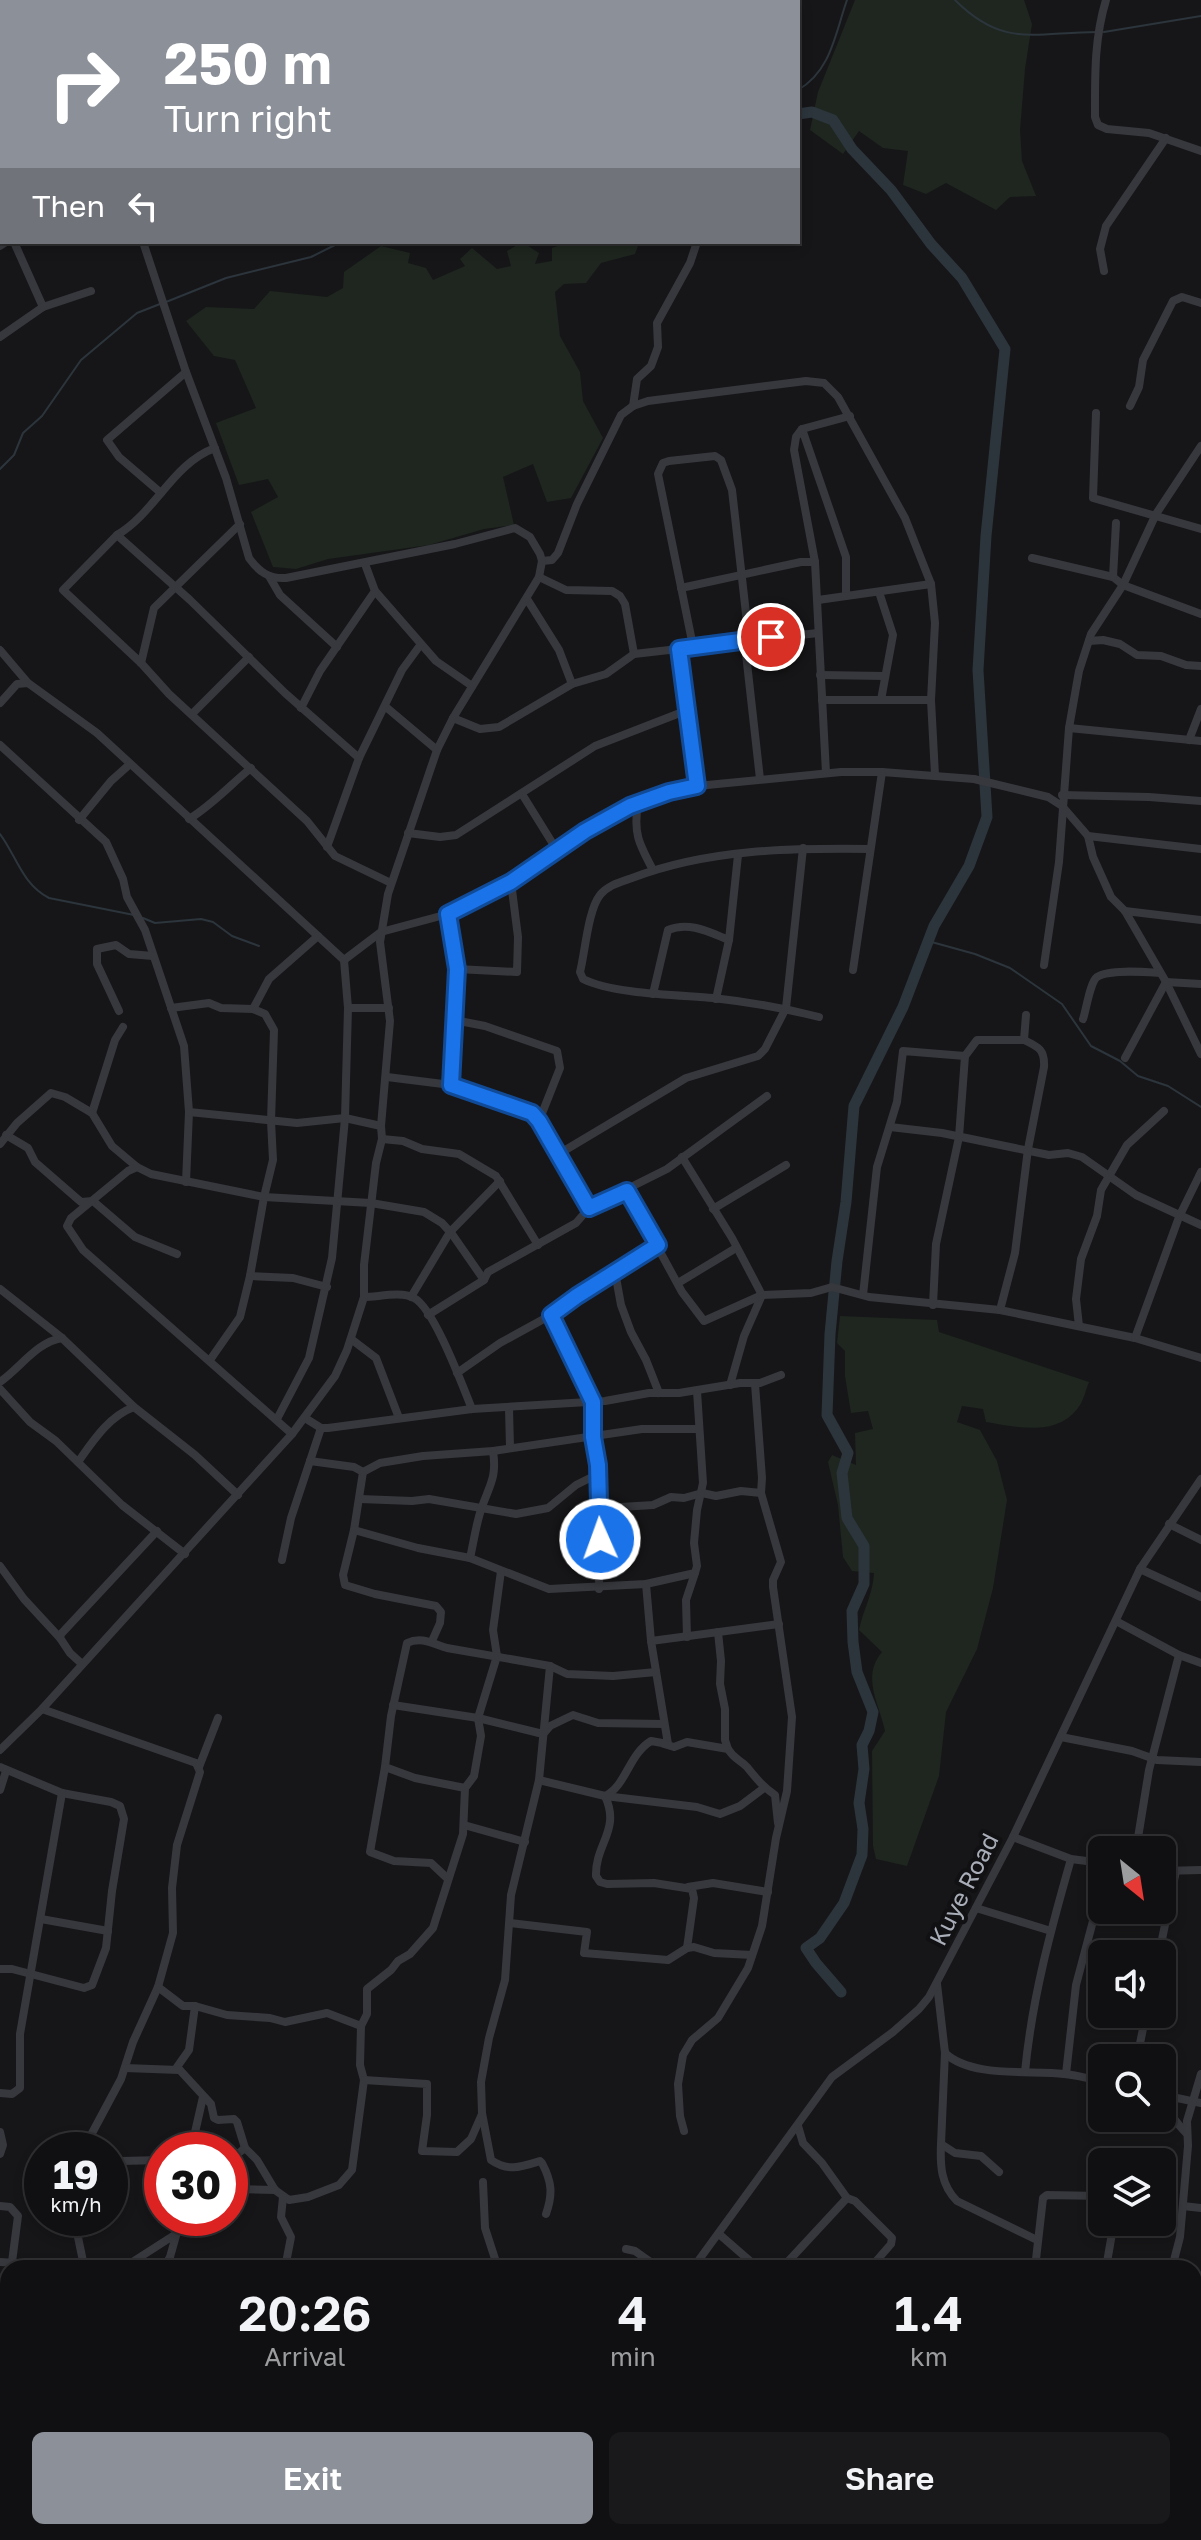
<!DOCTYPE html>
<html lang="en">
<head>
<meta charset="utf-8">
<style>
	body { margin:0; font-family:"Golos Text",sans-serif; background:#19191b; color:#f1f3f6; height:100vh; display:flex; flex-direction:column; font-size:30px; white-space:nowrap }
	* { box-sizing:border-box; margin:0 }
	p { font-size:26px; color:#9c9d9f }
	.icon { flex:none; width:44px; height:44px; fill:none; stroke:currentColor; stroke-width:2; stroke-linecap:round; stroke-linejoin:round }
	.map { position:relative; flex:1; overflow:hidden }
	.drawer { position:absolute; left:0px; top:2260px; width:1202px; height:280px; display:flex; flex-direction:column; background:#101012; border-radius:24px 24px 0 0; box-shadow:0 4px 12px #0003,0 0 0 2px #303032 }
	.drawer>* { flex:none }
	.top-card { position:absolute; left:0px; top:0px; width:800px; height:244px; box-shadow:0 4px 12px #0003,0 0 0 2px #303032; background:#8c9099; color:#fff; overflow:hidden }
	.needle { width:52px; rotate:150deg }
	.fabs { position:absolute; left:1088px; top:1836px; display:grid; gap:16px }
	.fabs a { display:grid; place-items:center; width:88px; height:88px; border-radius:12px; background:#101012; box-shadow:0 4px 12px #0003,0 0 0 2px #303032; font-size:40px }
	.speed { position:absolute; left:24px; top:2132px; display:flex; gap:16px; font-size:40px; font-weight:700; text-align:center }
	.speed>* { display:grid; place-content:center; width:104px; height:104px; border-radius:50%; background:#101012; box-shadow:0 4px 12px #0003,0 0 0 2px #303032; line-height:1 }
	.speed small { font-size:20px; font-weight:400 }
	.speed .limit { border:12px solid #d22; background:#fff; color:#111 }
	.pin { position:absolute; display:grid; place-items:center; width:68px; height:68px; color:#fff; margin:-34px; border:4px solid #fff; border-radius:50%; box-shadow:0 2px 8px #0007 }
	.me { position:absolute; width:88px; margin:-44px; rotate:358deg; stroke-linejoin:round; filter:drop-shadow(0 0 6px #0008) }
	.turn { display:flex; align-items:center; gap:28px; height:168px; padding:0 32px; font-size:36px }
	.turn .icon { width:104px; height:104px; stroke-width:2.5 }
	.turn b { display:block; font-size:56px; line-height:68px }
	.then { display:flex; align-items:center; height:76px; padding:0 32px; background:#0003; gap:16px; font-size:30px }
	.eta { display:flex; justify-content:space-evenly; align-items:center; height:136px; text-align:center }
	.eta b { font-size:48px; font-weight:600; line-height:56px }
	.action { display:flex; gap:16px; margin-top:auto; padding:16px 32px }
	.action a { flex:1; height:92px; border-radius:12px; background:#8c9099; color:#fff; font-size:32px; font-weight:600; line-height:92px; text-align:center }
	.action a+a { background:#19191b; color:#f1f3f6 }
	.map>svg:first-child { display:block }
	.green { fill:#1e261f }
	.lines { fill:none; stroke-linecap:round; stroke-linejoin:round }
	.stream { stroke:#2c353c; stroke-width:2 }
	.river { stroke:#2c353c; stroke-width:11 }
	.minor { stroke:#37383d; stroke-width:8 }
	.route-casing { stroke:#114b97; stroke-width:20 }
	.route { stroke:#1a73e8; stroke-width:14 }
	.labels { text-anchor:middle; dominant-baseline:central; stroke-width:8; stroke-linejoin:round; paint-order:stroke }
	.street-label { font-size:24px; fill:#a8adb8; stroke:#111113 }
</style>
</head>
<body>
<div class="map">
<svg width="1201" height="2540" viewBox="0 0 1201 2540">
	<rect width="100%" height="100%" fill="#161618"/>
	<!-- green -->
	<g class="green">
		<polygon points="855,0 1024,0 1032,24 1025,69 1020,130 1022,161 1036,196 1010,197 996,210 946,183 926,194 903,185 908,151 883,148 859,131 843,154 810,130 818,92"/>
		<polygon points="522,242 539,253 535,264 552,261 552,248 569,242 639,243 635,254 601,263 586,283 564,284 555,292 560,336 580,372 583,401 603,438 571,498 547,502 533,464 503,477 514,525 484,529 429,545 328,559 296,569 273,567 251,512 278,497 268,479 239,485 216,423 256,408 235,360 214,356 186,321 206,307 254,309 270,291 327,297 343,288 344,272 381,246 410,253 408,263 426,268 433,280 465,266 460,259 472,248 497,269 511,266 507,251"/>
		<path d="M840,1316L937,1320L939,1332L1089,1382C1086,1389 1084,1399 1080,1405C1059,1438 1017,1427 986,1422L983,1409L962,1406L957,1422L980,1430L997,1461L1007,1500L993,1588L977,1649L946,1712L939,1776L907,1866L876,1859L873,1846L872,1751L885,1731C879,1703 861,1677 882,1652L859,1630C863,1610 873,1594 874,1573L852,1571L843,1557L838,1505L828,1462L832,1455L856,1465L855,1433L873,1429L868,1411L851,1413L845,1376V1351L837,1343Z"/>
	</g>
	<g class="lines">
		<!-- stream -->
		<g class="stream">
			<path d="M955,0C1004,49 1036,32 1097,32"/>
			<polyline points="1104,32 1201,16"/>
			<path d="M798,90C831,71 835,34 847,0"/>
			<polyline points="166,302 226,278 311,257 341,242"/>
			<polyline points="0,469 14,455 23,433 42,416 81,360 137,313 160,304"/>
			<path d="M0,834C17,857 22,884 49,898L134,915"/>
			<polyline points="143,918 155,923 201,919 213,922 232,936 259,946"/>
			<polyline points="928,941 975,954 1010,968 1062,1004 1091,1046 1120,1061 1138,1076 1168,1086 1201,1107"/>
		</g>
		<!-- river -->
		<polyline class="river" points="798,114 812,112 833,120 852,149 891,190 931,244 962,278 1005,349 986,536 978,670 987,817 969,866 934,926 903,1007 854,1106 846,1202 837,1261 830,1334 827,1415 848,1453 842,1473 847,1518 864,1546 864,1584 852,1611 853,1642 857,1672 873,1712 869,1731 862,1745 864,1769 859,1803 863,1829 862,1855 844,1903 820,1938 806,1948 816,1963 841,1992"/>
		<!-- minor -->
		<g class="minor">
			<polyline points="63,0 64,2"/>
			<polyline points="532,0 533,2"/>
			<polyline points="622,0 628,0"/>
			<polyline points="730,0 736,2"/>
			<path d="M1106,0C1094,39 1095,77 1095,117L1098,125L1107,129L1149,133L1201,151"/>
			<polyline points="70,2 77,0"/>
			<polyline points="329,2 335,0"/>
			<polyline points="519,2 523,0"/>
			<polyline points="764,2 765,0"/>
			<polyline points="0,38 2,49"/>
			<polyline points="14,242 43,307"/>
			<polyline points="0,246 6,242"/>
			<polyline points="1104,271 1100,249 1106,226 1166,138"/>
			<polyline points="0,337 43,307 91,291"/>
			<polyline points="633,406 637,379 651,366 658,347 657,323 690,263 697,242"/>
			<polyline points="1130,406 1139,387 1143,360 1173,301 1182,297 1201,303"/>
			<polyline points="1096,413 1093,498 1201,529"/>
			<polyline points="802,429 846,557 846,596"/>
			<path d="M215,448C173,463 155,513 117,535L190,600L285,693L359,758"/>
			<polyline points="161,493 119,457 107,440 186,372"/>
			<polyline points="117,535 63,590 141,663 169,694 307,821 335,856 391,883"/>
			<polyline points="1032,558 1113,577 1123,585 1201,614"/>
			<polyline points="542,561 552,560 558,553 577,504 621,415 633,406 648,401 806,381 824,383 838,397 905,518 931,584 935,623 931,700 935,775"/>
			<polyline points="269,576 280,595 337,647"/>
			<polyline points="539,577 566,590 612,591 620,596 625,604 634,654"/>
			<polyline points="1113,577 1116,523"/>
			<polyline points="681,588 801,562 815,562"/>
			<polyline points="375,591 436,661 472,686"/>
			<polyline points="879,592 893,635 881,700"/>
			<polyline points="527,599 559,650 572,684"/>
			<polyline points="818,600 931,584"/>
			<polyline points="1089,641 1103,640 1120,644 1137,655 1161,656 1186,665 1201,666"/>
			<polyline points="741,642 746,654 760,779"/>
			<polyline points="693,646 658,474 663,463 669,461 715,456 721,460 732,490 749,640"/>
			<polyline points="679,649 697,786"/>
			<polyline points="0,650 28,683"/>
			<polyline points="141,663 154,608 240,524"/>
			<polyline points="820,675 885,676"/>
			<polyline points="822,700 931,700"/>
			<polyline points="0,703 17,684 28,683 97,733 344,960 348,1008 345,1118 332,1258 309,1358 277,1419"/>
			<polyline points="386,707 437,750"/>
			<polyline points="301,708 320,671 375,591 365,564"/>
			<polyline points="193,713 249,657"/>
			<polyline points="453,718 480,729 499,727 572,684 606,674 634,654 818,633"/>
			<polyline points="1069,728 1201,741"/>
			<polyline points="1189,740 1201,709"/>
			<polyline points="0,745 106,842 123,879 127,897 145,930 184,1046 189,1112 186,1182"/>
			<polyline points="826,773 815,562 794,450 796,437 802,429 850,416"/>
			<polyline points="522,794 558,852"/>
			<polyline points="1062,795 1149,797 1201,801"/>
			<path d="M638,803C633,833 639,844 653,870"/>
			<path d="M189,819C212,805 230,785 251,768"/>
			<polyline points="79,820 111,781 130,764"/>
			<polyline points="408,833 440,837 456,835 595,746 685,711"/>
			<polyline points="1088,836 1093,857 1111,897 1125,911 1166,982 1201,1054"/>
			<polyline points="327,847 359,758 402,670 421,644"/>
			<polyline points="1125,911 1201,920"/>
			<polyline points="448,914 457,969 451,1085"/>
			<polyline points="344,960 381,932 448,914 511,882 585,831 630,806 669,792 697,786 841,772 882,772 974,779 1048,797 1062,806 1088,836 1201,849"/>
			<polyline points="1044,965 1059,862 1069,728 1079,671 1091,634 1123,585 1156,514 1201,446"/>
			<polyline points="457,969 517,972 518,937 511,882"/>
			<polyline points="853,970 882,772"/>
			<path d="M653,994L668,930C689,921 709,932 729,940"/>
			<polyline points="716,999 729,940 738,855"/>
			<polyline points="171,1008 209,1003 221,1008 253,1009 265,1014 274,1030 271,1121 273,1160 264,1197 250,1276 240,1317 210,1360"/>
			<polyline points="348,1008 389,1008"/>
			<polyline points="253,1009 269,979 318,936"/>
			<polyline points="119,1011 97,964 97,949 116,945 129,954 153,956"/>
			<path d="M819,1017C784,1008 749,1002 713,998C680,995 612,994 583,979L580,972C585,953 588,910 600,895C608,885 621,882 632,878C708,849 790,848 870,849"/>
			<path d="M1083,1019C1086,1011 1090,982 1097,977C1109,969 1145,972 1160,973"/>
			<polyline points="454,1020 485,1026 557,1051 560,1068 539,1121"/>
			<polyline points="1125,1058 1166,982 1201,984"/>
			<polyline points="387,1077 451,1085 532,1113 539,1121 589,1208"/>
			<polyline points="189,1112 297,1123 345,1118 381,1126"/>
			<polyline points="92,1113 115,1040 123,1027"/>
			<polyline points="890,1127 942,1133 1049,1155 1068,1153 1082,1157 1136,1195 1201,1225"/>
			<polyline points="6,1135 28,1148 35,1162 81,1202 93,1201 135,1237 177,1254"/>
			<polyline points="382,1139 403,1141 422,1149 459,1154 496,1176 538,1245"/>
			<polyline points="0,1144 17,1123 51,1093 65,1097 92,1113 112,1146 137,1167 151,1174 264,1197 371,1203 424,1212 442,1223 452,1234 484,1280"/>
			<polyline points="557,1155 686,1078 758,1056 765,1049 786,1008 803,848"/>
			<polyline points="682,1157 732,1238 762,1295 744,1336 730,1385"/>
			<polyline points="137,1167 128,1171 71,1218 67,1226 83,1250 292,1434"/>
			<polyline points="627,1191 682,1292 704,1321 762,1295 811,1293 832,1287 869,1297 1000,1310 1135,1338 1201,1358"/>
			<polyline points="713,1209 786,1165"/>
			<polyline points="615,1272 621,1305 631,1332 646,1360 659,1393"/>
			<polyline points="250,1276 293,1278 327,1287"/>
			<polyline points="678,1283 736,1248"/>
			<polyline points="0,1289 62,1338 134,1407 195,1455 238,1495"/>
			<polyline points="863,1295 877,1167 897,1102 903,1051 965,1056"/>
			<path d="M364,1297C378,1297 401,1291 414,1298C434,1308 463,1387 472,1409"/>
			<polyline points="411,1297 450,1232 500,1181"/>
			<polyline points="933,1305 936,1244 959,1137 965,1056 977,1040 1024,1040"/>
			<path d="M1000,1310L1015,1253L1028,1149L1044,1067C1045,1050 1039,1047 1024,1040L1026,1015"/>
			<polyline points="428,1315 484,1280 488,1272 576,1223 589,1208 667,1169 767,1096"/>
			<polyline points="551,1315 593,1402 593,1437 598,1465 600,1514 599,1589"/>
			<polyline points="1079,1326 1076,1299 1081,1259 1097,1216 1101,1190 1127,1145 1164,1111"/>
			<polyline points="1135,1338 1179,1217 1201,1172"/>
			<polyline points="351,1339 376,1358 399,1418"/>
			<polyline points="457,1373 500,1343 551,1315 577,1296 658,1245"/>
			<path d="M0,1382C21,1367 37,1342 62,1338"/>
			<polyline points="0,1389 30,1422 56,1441 122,1505 185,1554"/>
			<polyline points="509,1409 510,1447"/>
			<polyline points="305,1418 321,1428 328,1428 472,1409 605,1401 649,1393 679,1393 740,1383 760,1383 781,1375"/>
			<polyline points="310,1461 354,1467 363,1472 354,1530 343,1575 345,1585 375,1594 436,1606 441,1612 440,1623 432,1641"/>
			<path d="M78,1462C93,1441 109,1416 134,1407"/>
			<polyline points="363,1472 380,1463 423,1456 493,1451 642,1429 699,1429"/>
			<polyline points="360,1499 412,1501 429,1499 516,1514 548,1508 576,1485 598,1474"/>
			<polyline points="600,1514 621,1507 653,1505 671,1497 684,1498 702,1493 716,1496 741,1491 761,1493"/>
			<polyline points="1169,1524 1201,1540"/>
			<polyline points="354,1530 418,1548 470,1558 549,1589 646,1584 695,1573 697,1566 694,1543 697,1510 703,1483 697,1391"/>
			<path d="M470,1558C474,1541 476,1523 482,1507C490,1484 497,1477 493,1451"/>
			<polyline points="282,1560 291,1518 321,1428"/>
			<polyline points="0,1566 24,1599 60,1638"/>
			<polyline points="1140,1569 1201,1597"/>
			<path d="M646,1584L651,1641L668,1744L651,1741C628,1755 627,1785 605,1796C621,1830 595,1844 596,1876L600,1882L607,1884L654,1883L692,1889L694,1898L687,1948"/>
			<polyline points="1116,1621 1179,1655 1201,1663"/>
			<polyline points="718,1632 721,1661 720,1684 725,1709 725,1740 728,1749"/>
			<polyline points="687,1637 686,1600 695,1573"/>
			<polyline points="651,1641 779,1624"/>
			<polyline points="82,1664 70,1653 60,1638 61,1634 157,1531"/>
			<polyline points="393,1705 478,1718 543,1734 550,1726 573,1715 598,1723 664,1724"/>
			<polyline points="42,1709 196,1763 200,1772 177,1845 172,1888 173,1933 158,1987 133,2042 121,2079 83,2150"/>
			<polyline points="1061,1737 1132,1751 1157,1760 1201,1762"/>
			<path d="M664,1744L674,1747L687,1742L728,1749C734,1759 739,1759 747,1767C756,1778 763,1787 775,1795L778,1823"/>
			<path d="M0,1750L42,1709L292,1434L335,1376L347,1350L364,1297V1265L376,1163L382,1139L381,1126L390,1021L380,942L388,894L437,750L453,718L539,577L542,561L540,554L530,537L515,528L455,544L286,578C269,579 259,572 249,558L226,478L186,372L143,242"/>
			<polyline points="0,1767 62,1793 111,1802 120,1806 124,1819 112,1891 106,1948 92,1985 84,1988 12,1969 0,1969"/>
			<polyline points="199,1767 218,1718"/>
			<polyline points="539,1780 605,1796 697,1807 720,1814 740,1806 764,1788"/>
			<polyline points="465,1788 474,1776 481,1736 478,1718 497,1656 493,1630 501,1571"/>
			<polyline points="0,1790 6,1771"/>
			<polyline points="464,1825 525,1842"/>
			<polyline points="1013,1837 1071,1859 1102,1863"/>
			<polyline points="1136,1850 1149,1770 1179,1655"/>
			<polyline points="1162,1871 1201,1870"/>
			<path d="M448,1879L431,1863L394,1861L370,1852L385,1767L391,1716L407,1643C422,1636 433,1644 447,1648L550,1666L567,1674L613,1676L656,1672"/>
			<polyline points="688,1887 713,1883 768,1892"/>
			<polyline points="976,1908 1051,1931"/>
			<polyline points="41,1919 108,1931"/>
			<polyline points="510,1923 587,1932 584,1953 668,1960 687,1948 694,1947 714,1953 752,1955"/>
			<polyline points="1159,1954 1176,1871"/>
			<path d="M937,1984L945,2053C971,2078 1030,2070 1064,2074C1077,2075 1089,2079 1102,2081"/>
			<polyline points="158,1987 183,2006 195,2006 227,2015 270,2018 285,2022 327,2013 361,2026 367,2014 367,1989 391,1970 398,1961 410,1954 433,1928 463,1834 465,1788 415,1778 385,1767"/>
			<polyline points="195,2006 189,2050 177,2067 211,2104 214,2118 218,2120 234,2119 237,2122 245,2148 257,2160 275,2190 289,2200 308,2197 339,2185 352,2170 364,2080 360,2065 361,2026"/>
			<polyline points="945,2052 941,2144 955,2153 981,2156 999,2172"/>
			<polyline points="1137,2058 1146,2014"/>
			<polyline points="125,2068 179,2070"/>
			<path d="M1025,2072C1032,1998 1051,1929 1071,1859"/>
			<polyline points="1066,2074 1076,1985 1102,1887"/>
			<polyline points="364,2080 427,2084 427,2115 422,2151 457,2152 471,2139 482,2114"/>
			<polyline points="0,2093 12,2094 20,2088 20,2034 62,1793"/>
			<polyline points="1163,2095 1201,2103"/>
			<path d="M1167,2096C1166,2113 1175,2120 1186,2133"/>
			<polyline points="798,2126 803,2143 822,2163 847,2198 855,2201 892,2238 891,2244 872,2266 874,2268"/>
			<polyline points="684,2131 680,2116 678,2084 683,2055 692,2040 718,2018 748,1968 762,1926 776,1838 787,1791 792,1717 773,1587 773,1580 781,1562 761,1493 762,1478 755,1384"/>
			<polyline points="0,2132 3,2145 0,2154"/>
			<path d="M941,2144C940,2166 941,2185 957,2201L1037,2240"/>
			<polyline points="191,2150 203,2097"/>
			<polyline points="110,2159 121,2161 162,2160"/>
			<polyline points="230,2160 245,2148"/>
			<polyline points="483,2182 485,2228 498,2268"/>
			<polyline points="230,2192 237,2189 275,2190"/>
			<polyline points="283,2197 281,2217 291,2237 285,2268"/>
			<polyline points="0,2206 10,2207 18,2216 12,2262"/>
			<polyline points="1183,2206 1201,2208"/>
			<path d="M546,2214C553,2194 552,2182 542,2163L540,2161C521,2167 508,2172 491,2160L482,2113L481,2082L489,2038L505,1980L511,1895L539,1780L550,1666"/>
			<polyline points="74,2218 84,2266"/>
			<polyline points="719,2234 758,2268"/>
			<polyline points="626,2249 635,2251 659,2268"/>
			<polyline points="0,2262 101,2268"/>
			<polyline points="123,2268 176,2234"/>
			<polyline points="164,2268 170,2257 181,2218"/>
			<polyline points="693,2268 832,2077 893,2032 919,2009 929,1997 1013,1837 1140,1569 1201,1479"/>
			<polyline points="782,2268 847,2198"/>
			<polyline points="1035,2268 1043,2198 1047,2195 1102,2196"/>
			<polyline points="1106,2268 1114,2222"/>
			<polyline points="1172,2268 1180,2237 1188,2146 1187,2121 1201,2074"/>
			<polyline points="0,2461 0,2463"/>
			<polyline points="1194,2462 1201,2413"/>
			<polyline points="340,2532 345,2540"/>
			<polyline points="504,2532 515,2540"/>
			<polyline points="857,2532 857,2540"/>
			<polyline points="925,2532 926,2540"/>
			<polyline points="232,2540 234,2532"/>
			<polyline points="374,2540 376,2532"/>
			<polyline points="482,2540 489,2532"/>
			<polyline points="709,2540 717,2532"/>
			<polyline points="775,2540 776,2532"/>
			<polyline points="1049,2540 1051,2532"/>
			<polyline points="1145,2540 1146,2532"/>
			<polyline points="1190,2540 1190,2532"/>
		</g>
	</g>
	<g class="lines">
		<defs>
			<polyline id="route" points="600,1539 598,1465 593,1437 593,1402 551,1315 577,1296 658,1245 627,1191 589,1208 539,1121 532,1113 451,1085 457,969 448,914 511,882 585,831 630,806 669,792 697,786 679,649 771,637"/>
		</defs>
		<!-- route casing -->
		<use href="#route" class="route-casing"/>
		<!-- route -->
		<use href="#route" class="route"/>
	</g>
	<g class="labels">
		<!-- street labels -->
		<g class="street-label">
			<text transform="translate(963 1889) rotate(-63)">Kuye Road</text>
		</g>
	</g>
</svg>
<div class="fabs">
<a><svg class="needle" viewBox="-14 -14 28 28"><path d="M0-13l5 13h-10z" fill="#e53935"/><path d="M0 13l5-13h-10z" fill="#9c9d9f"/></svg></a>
<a><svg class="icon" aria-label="sound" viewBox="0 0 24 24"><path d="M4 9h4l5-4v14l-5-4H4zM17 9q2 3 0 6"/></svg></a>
<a><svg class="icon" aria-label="search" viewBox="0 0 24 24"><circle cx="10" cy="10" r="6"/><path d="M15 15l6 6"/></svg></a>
<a><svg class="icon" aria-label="layers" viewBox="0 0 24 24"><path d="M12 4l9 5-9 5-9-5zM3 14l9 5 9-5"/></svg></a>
</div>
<div class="speed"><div>19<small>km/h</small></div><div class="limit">30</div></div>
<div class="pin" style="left:771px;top:637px;background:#d93025"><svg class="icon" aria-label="arrive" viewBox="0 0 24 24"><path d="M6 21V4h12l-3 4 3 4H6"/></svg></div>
<svg class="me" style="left:600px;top:1539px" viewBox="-20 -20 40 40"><circle r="17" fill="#1a73e8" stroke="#fff" stroke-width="3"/><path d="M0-11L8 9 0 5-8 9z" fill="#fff"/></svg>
<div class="top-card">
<div class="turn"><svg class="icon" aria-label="right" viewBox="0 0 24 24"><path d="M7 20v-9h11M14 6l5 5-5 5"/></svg><div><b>250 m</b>Turn right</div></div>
<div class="then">Then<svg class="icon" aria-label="left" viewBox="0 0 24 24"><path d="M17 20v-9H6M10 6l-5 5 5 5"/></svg></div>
</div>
<section class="drawer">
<div class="eta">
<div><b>20:26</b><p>Arrival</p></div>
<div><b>4</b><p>min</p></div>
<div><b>1.4</b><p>km</p></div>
</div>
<div class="action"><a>Exit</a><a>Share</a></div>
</section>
</div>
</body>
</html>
